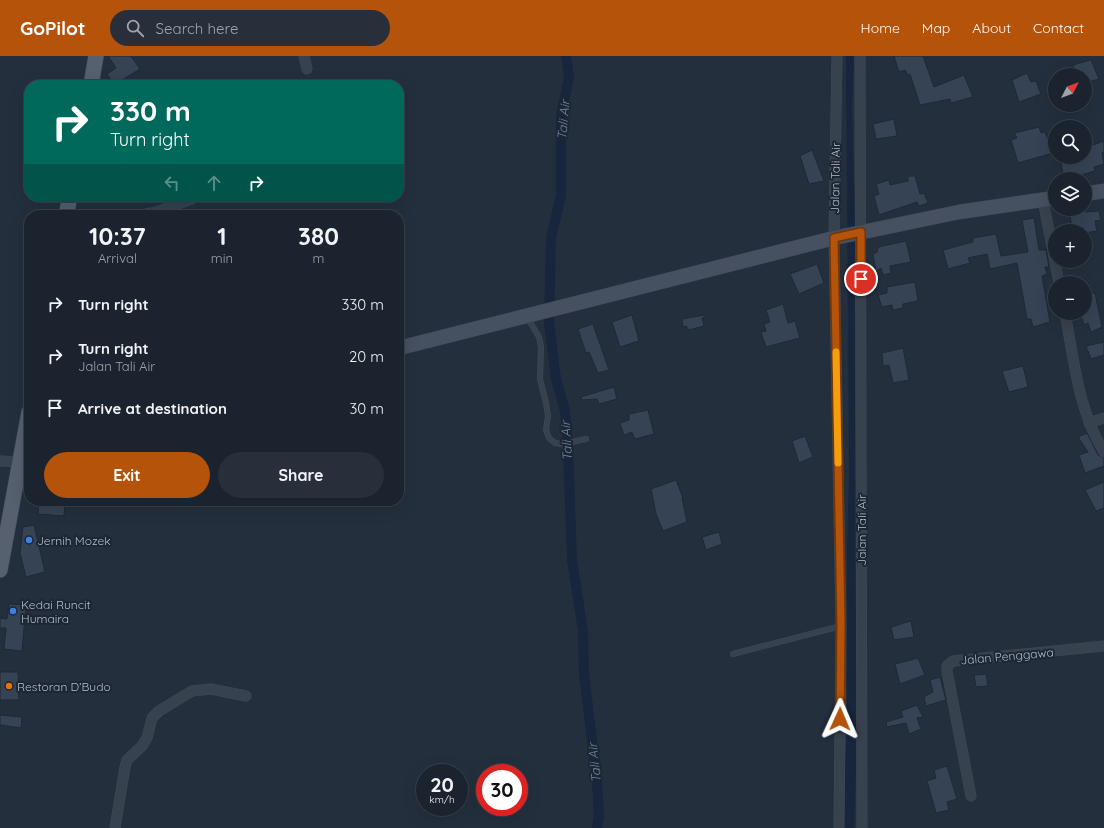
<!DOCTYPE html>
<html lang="en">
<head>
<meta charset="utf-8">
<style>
	body { margin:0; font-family:Quicksand,sans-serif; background:#282f3a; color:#f1f3f6; height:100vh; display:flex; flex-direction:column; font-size:15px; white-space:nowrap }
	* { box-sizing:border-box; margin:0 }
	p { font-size:13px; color:#a0a4aa }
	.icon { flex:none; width:22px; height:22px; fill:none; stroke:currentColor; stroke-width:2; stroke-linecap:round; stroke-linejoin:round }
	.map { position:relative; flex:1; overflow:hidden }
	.drawer { position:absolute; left:24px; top:154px; width:380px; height:296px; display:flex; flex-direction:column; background:#1b232e; border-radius:16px; box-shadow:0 4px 16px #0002,0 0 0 1px #39404a }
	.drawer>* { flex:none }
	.guide { position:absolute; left:24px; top:24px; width:380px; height:122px; border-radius:16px; box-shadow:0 4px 16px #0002,0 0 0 1px #39404a; background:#00695c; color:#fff; overflow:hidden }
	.needle { width:26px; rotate:48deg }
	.tools { position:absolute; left:1048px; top:12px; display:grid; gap:8px }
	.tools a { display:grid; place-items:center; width:44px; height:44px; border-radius:50%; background:#1b232e; box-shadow:0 4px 16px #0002,0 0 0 1px #39404a; font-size:20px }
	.speed { position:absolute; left:416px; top:708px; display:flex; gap:8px; font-size:20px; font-weight:700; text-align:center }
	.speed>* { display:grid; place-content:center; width:52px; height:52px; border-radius:50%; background:#1b232e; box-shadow:0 4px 16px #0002,0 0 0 1px #39404a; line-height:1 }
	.speed small { font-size:10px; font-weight:400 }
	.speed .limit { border:6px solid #d22; background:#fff; color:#111 }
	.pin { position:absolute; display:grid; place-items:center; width:34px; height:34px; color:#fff; margin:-17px; border:2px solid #fff; border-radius:50%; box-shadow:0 1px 4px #0007 }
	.me { position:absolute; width:44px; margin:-22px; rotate:1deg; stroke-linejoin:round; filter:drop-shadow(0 0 3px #0008) }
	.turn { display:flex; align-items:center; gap:14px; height:84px; padding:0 20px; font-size:18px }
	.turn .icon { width:52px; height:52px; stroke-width:2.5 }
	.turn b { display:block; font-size:28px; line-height:34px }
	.lanes { display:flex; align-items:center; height:38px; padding:0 20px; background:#0003; justify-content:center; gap:20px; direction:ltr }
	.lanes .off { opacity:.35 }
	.eta { display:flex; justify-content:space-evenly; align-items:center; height:68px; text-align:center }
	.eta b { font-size:24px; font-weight:800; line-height:28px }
	.action { display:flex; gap:8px; margin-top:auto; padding:8px 20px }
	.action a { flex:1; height:46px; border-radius:24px; background:#b45309; color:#fff; font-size:16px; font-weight:800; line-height:46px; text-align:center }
	.action a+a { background:#282f3a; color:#f1f3f6 }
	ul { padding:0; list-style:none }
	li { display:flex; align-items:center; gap:12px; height:52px; padding:0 20px }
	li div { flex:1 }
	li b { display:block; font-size:15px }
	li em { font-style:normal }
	header { display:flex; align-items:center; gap:24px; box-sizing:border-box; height:56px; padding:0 20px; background:#b45309; color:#fff }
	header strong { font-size:19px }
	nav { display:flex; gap:22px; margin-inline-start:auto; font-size:14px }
	.search { width:280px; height:36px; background:#282f3a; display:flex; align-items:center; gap:10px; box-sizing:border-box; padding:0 14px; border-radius:22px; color:#a0a4aa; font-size:15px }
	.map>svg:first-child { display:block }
	.water { fill:#17263c }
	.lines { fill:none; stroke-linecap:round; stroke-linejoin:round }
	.canal { stroke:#17263c; stroke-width:10 }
	.building { fill:#364354; stroke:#1f2835 }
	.lane-casing { stroke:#414a57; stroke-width:6 }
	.street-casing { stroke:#414a57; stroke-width:11 }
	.secondary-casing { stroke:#414a57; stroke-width:15 }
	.primary-casing { stroke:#414a57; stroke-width:16 }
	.lane { stroke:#38414e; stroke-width:5 }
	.street { stroke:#38414e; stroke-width:10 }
	.secondary { stroke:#465061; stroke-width:14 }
	.primary { stroke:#56606e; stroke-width:15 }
	.route-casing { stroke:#753606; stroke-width:10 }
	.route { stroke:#b45309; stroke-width:7 }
	.slow { stroke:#f59e0b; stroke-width:7 }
	.shop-dot { fill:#3f7fe0; stroke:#1d2633; stroke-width:1.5 }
	.food-dot { fill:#e8710a; stroke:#1d2633; stroke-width:1.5 }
	.labels { text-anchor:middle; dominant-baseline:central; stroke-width:4; stroke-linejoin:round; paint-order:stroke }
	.street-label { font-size:12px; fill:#b4bcc9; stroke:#1d2633 }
	.poi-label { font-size:12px; fill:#b4bcc9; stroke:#1d2633; text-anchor:start }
	.water-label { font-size:13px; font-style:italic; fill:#6d86a8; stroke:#1d2633 }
</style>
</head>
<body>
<header>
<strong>GoPilot</strong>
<div class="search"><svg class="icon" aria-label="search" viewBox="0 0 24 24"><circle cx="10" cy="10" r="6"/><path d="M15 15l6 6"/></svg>Search here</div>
<nav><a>Home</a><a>Map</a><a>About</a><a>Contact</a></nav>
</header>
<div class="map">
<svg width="1104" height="772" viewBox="0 0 1104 772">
	<rect width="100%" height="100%" fill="#242f3e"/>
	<!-- water -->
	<polygon class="water" points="846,0 854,0 852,51 856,209 857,685 854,772 844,772 843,759 847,666 847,497 849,415"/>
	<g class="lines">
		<!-- canal -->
		<polyline class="canal" points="566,0 569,21 561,60 561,139 551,182 549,266 556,323 565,355 568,392 572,504 583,575 584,617 597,727 599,759 597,772"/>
	</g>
	<!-- building -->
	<g class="building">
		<polygon points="108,0 131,0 140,13 114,29 107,18 116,12"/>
		<polygon points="894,0 923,0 934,31 964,19 973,41 951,47 950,43 920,49 910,18 908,19 905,14 899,16"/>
		<polygon points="1091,4 1099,23 1085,27 1085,19 1077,19 1073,9"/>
		<polygon points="1027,17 1031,26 1036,25 1041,38 1019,46 1012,24"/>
		<polygon points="894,63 897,80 876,83 873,68"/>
		<polygon points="1039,71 1041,77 1045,76 1053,97 1018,107 1011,84 1017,82 1014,77"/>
		<polygon points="1104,85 1104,96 1102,97 1104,108 1094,111 1095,115 1081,119 1082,123 1064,123 1060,102 1085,101 1085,92"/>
		<polygon points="812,94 824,125 809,128 800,100"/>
		<polygon points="908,120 915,120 920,138 924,137 928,147 919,150 917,146 879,159 874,140 879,138 876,128 889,124 890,129 908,125"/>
		<polygon points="1085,153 1085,156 1099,155 1101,164 1095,165 1097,175 1085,177 1085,175 1079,175 1079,171 1072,171 1069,155"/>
		<polygon points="1034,162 1039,194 1046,194 1049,211 1045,211 1047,218 1042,220 1050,266 1033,271 1031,263 1027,263 1017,207 990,213 987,198 968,202 970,207 948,213 943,194 973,186 973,182 996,178 1001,200 1028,196 1022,164"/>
		<polygon points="906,185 911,206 890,210 891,217 883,219 881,212 876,215 873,198 877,196 878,191"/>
		<polygon points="817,208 824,227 799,238 790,218"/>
		<polygon points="915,226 918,245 903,248 903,252 893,254 892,249 882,251 878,239 887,237 887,231"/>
		<polygon points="1095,237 1102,271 1091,276 1088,267 1084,269 1080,257 1085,257 1085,238"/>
		<polygon points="783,248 788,267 795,265 800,282 766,291 761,276 766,275 764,268 770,266 766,254"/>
		<polygon points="632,259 639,285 620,291 612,266"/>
		<polygon points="704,259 705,261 702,262 704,270 689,274 686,270 683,271 682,263"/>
		<polygon points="593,268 609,314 598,317 589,296 586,297 578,273"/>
		<polygon points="1104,286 1104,299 1091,303 1086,290"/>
		<polygon points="903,292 909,324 893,327 889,309 883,310 882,297"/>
		<polygon points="1023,310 1028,331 1009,336 1002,315"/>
		<polygon points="614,331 617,343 599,348 597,343 582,344 581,341"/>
		<polygon points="648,354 654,378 635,383 632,376 624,379 620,367 629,364 629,358"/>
		<polygon points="1087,377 1098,399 1104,402 1104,410 1085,417 1079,399 1088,396 1078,381"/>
		<polygon points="805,380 813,401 799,407 792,385"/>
		<polygon points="676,424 683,442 682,442 687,466 663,475 656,458 651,433"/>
		<polygon points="1104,426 1104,452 1096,455 1085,434"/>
		<polygon points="39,445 65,445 64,460 38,458"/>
		<polygon points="34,469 45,516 26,521 20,497 23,471"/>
		<polygon points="719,476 722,488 706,494 702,481"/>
		<polygon points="9,548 26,549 22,595 4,593 6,572 0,572 0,562 7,563"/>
		<polygon points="911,565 914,581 894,584 891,571"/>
		<polygon points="918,602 925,619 900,628 895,608"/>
		<polygon points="0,616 18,616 19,644 0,644"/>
		<polygon points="986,618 988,630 976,631 974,619"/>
		<polygon points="940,621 946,644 926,650 924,641 933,636 930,624"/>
		<polygon points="917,649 923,661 917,662 921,673 909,678 906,667 887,671 886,666 903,661 901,655"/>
		<polygon points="0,659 22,661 21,672 0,669"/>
		<polygon points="947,710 957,743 947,746 949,754 936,757 927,725 936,722 934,714"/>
	</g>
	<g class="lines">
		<defs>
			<g id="lane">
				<polyline points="527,261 539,281 541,291 540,323 546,347 548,360 546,374 549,382 555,387 562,388 586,383"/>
				<polyline points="733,598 841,570"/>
			</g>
			<g id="street">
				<polyline points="304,0 307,13"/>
				<polyline points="837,0 834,182 841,570 839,772"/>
				<polyline points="860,0 862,772"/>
				<polyline points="1043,144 1059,227"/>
				<polyline points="141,159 157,156 196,141"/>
				<path d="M1065,257C1074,304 1078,354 1104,396"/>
				<polyline points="1089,367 1104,362"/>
				<polyline points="0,405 20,406"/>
				<polyline points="971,740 947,615 947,610 953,605 1104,590"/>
				<polyline points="115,772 125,711 127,704 142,690 147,682 152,662 159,655 192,635 211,633 246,640"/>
			</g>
			<g id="secondary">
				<polyline points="1085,138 1104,135"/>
				<polyline points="399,292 834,182 959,156 1055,142"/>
			</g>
			<g id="primary">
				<polyline points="91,29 96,0"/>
				<polyline points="66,159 70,141"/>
				<polyline points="0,514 29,356"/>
			</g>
		</defs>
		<!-- lane casing -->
		<use href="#lane" class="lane-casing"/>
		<!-- street casing -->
		<use href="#street" class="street-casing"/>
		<!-- secondary casing -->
		<use href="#secondary" class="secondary-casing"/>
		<!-- primary casing -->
		<use href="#primary" class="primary-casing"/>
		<!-- lane -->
		<use href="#lane" class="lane"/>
		<!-- street -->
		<use href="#street" class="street"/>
		<!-- secondary -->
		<use href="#secondary" class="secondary"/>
		<!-- primary -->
		<use href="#primary" class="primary"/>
	</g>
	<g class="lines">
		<defs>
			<polyline id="route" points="840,663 841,570 834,182 861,176 861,223"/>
		</defs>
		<!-- route casing -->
		<use href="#route" class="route-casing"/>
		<!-- route -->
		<use href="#route" class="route"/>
		<!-- slow -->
		<polyline class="slow" points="836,296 838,407"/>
	</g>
	<!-- markers -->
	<g class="shop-dot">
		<circle cx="29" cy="484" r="4"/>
		<circle cx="13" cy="555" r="4"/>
	</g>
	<circle class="food-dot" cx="9" cy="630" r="4"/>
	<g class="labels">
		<!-- street labels -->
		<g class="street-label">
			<text transform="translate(835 122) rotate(-89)">Jalan Tali Air</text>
			<text transform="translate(861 474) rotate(-90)">Jalan Tali Air</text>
			<text transform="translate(1007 600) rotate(-5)">Jalan Penggawa</text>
		</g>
		<!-- poi labels -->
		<g class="poi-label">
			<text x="37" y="484">Jernih Mozek</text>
			<text x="21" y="548">Kedai Runcit<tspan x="21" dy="14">Humaira</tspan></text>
			<text x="17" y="630">Restoran D’Budo</text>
		</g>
		<!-- water labels -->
		<g class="water-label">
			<text transform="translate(563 64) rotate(-85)">Tali Air</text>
			<text transform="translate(566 385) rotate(-93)">Tali Air</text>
			<text transform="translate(594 707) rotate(-96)">Tali Air</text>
		</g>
	</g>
</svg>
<div class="tools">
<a><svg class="needle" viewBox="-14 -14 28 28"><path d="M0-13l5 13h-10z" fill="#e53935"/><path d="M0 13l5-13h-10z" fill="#a0a4aa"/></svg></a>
<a><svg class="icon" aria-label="search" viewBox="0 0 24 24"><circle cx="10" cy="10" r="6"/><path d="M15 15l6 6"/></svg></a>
<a><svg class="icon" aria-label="layers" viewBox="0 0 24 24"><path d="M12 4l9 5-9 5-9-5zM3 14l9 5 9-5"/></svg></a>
<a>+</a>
<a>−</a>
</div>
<div class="speed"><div>20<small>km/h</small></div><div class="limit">30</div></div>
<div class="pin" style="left:861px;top:223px;background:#d93025"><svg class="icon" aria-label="arrive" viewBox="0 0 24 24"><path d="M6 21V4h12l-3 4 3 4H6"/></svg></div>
<svg class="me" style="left:840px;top:663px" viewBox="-20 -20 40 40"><path d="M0-17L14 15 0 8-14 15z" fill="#b45309" stroke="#fff" stroke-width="4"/></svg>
<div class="guide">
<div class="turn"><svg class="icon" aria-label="right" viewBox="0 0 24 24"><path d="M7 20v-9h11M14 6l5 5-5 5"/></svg><div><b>330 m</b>Turn right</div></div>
<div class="lanes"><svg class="icon off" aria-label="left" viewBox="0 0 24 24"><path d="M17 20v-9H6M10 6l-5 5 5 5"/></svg><svg class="icon off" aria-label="ahead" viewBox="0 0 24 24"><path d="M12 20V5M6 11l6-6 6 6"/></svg><svg class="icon" aria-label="right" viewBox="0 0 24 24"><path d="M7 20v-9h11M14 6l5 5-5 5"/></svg></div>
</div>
<section class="drawer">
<div class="eta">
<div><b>10:37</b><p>Arrival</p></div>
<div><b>1</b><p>min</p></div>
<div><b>380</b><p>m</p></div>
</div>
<ul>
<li><svg class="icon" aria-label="right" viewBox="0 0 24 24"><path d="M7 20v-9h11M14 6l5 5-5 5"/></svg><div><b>Turn right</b></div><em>330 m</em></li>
<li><svg class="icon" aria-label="right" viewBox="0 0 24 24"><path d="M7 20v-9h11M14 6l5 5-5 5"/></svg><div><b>Turn right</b><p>Jalan Tali Air</p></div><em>20 m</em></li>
<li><svg class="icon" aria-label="arrive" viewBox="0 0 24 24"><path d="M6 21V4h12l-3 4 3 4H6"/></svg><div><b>Arrive at destination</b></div><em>30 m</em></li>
</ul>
<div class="action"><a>Exit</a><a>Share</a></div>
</section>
</div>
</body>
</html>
